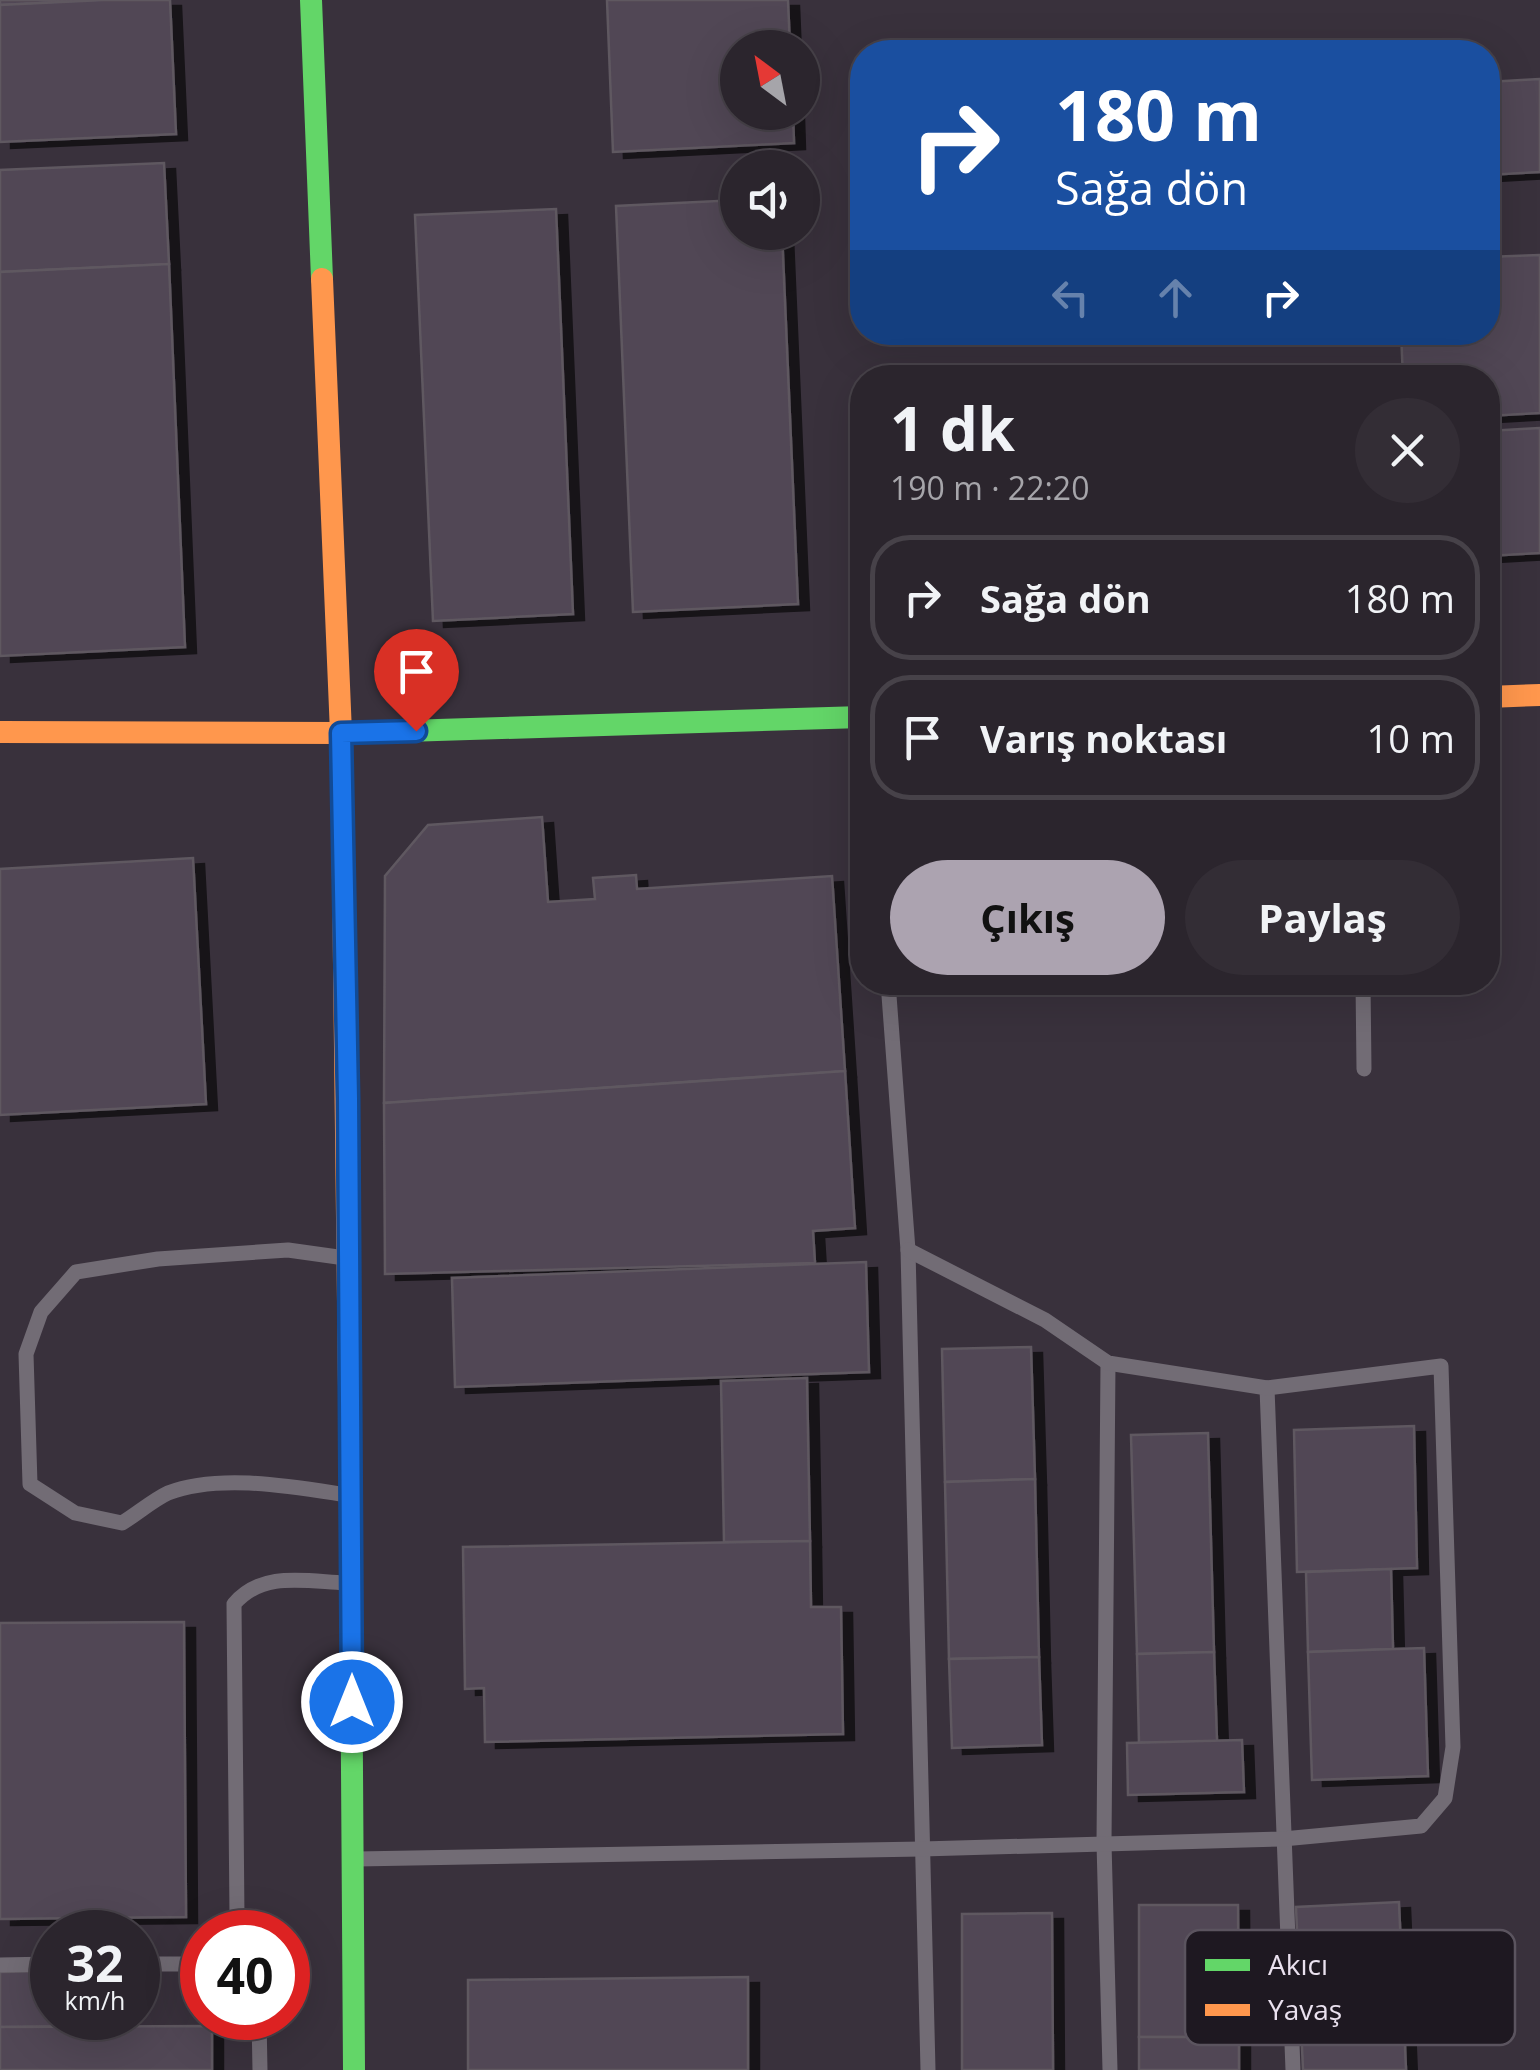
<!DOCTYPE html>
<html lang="tr">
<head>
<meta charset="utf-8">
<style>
	body { margin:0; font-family:"Open Sans",sans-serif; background:#332d35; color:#f1f3f6; height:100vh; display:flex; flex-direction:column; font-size:38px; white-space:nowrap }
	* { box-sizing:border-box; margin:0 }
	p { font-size:32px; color:#a6a5aa }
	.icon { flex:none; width:55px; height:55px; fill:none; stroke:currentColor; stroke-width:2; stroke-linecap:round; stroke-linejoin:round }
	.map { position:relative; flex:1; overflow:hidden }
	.side { position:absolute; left:850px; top:365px; width:650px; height:630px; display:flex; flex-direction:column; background:#2b252d; border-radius:40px; box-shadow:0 10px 40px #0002,0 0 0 2px #474249 }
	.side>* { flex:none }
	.top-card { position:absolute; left:850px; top:40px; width:650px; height:305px; border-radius:40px; box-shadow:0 10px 40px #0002,0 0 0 2px #474249; background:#1a4fa0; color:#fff; overflow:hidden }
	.needle { width:65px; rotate:328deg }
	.fabs { position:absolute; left:720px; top:30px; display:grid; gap:20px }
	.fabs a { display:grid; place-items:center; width:100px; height:100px; border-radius:50%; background:#2b252d; box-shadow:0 10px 40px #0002,0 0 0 2px #474249; font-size:50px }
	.speed { position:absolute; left:30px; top:1910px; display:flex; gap:20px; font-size:50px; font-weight:700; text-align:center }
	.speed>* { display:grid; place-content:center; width:130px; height:130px; border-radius:50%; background:#2b252d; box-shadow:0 10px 40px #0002,0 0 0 2px #474249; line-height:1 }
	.speed small { font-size:25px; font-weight:400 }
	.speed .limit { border:15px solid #d22; background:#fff; color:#111 }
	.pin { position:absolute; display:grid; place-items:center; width:85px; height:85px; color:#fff; margin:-102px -42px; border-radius:50% 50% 50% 0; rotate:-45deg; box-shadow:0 0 10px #0007 }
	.pin .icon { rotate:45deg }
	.me { position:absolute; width:110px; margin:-55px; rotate:0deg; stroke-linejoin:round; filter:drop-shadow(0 0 8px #0008) }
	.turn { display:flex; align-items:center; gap:35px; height:210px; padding:0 40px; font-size:45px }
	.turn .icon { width:130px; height:130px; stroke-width:2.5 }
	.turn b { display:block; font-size:70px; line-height:85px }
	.lanes { display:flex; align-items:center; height:95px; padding:0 40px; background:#0003; justify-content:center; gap:50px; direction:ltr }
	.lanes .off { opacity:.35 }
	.round { display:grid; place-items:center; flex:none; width:105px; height:105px; border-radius:52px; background:#332d35 }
	.headline { display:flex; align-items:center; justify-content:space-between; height:170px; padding:0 40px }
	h1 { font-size:60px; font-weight:700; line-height:75px }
	.action { display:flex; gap:20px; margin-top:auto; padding:20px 40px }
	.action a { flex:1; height:115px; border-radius:60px; background:#aca3b0; color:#111; font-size:40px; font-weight:700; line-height:115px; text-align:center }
	.action a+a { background:#332d35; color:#f1f3f6 }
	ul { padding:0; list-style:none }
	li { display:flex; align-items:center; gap:30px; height:125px; margin:0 20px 15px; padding:0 20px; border:5px solid #474249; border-radius:40px }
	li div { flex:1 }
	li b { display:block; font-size:38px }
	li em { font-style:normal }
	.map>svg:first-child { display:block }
	.building { fill:#514755; stroke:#5f5861; stroke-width:2.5; filter:url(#shadow) }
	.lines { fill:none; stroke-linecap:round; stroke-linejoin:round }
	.lane { stroke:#726c75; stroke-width:15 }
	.fast { stroke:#63d668; stroke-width:22 }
	.slow { stroke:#ff974d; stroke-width:22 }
	.route-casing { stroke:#114b97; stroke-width:25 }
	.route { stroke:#1a73e8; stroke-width:18 }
	.key { fill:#1e1821; stroke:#5b545f; stroke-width:2.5 }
	.key-label { font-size:28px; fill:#eae1ef }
</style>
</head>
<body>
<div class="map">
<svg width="1540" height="2070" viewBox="0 0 1540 2070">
	<defs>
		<filter id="shadow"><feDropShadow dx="11" dy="6" stdDeviation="0" flood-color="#0009"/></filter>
	</defs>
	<rect width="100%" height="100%" fill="#39313c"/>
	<!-- building -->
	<g class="building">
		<polygon points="0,0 103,0 0,5"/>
		<polygon points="103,0 170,0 176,134 0,142 0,5"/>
		<polygon points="607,0 788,0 790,48 738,48 738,112 793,112 794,143 613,152"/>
		<polygon points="1540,79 1540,172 1488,175 1488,82"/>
		<polygon points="164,163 169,264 0,272 0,170"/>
		<polygon points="738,200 738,232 782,232 798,604 633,612 616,206"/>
		<polygon points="556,209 573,614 433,621 415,215"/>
		<polygon points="1540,255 1540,413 1488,416 1488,378 1403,378 1401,332 1488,332 1488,257"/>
		<polygon points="169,264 185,647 0,656 0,272"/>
		<polygon points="1540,428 1540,553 1488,556 1488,431"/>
		<polygon points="542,817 548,902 595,899 593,878 636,875 637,889 832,876 845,1071 384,1103 385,876 428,825"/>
		<polygon points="193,858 206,1104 0,1115 0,869"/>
		<polygon points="845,1071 855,1228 813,1231 815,1263 385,1274 384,1103"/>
		<polygon points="866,1262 869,1372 455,1387 452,1278"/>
		<polygon points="1031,1347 1035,1479 945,1482 942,1349"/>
		<polygon points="807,1378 810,1541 724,1542 721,1381"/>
		<polygon points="1414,1426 1417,1568 1297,1572 1294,1430"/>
		<polygon points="1208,1433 1214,1652 1137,1654 1131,1435"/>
		<polygon points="1035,1479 1039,1657 949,1659 945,1482"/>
		<polygon points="810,1541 811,1607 841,1607 843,1734 485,1742 484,1688 465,1689 463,1547"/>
		<polygon points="1391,1569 1393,1649 1308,1652 1306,1572"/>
		<polygon points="184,1622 186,1917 0,1919 0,1623"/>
		<polygon points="1424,1648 1428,1776 1312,1780 1308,1652"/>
		<polygon points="1214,1652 1217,1741 1139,1743 1137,1654"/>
		<polygon points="1039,1657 1042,1745 952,1748 949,1659"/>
		<polygon points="1242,1740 1244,1792 1128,1795 1127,1743"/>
		<polygon points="1399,1902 1406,2070 1303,2070 1296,1907"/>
		<polygon points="1139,1905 1238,1905 1239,2037 1139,2037"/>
		<polygon points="1052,1913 1053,2070 962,2070 962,1914"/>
		<polygon points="52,1971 52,2018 104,2018 104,2026 0,2027 0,1972"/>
		<polygon points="748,1977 748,2070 468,2070 468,1980"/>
		<polygon points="212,2026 212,2070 0,2070 0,2027"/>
		<rect x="1139" y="2037" width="100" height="33"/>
	</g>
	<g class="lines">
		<!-- lane -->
		<g class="lane">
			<polyline points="888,982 908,1250 928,2070"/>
			<polyline points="1363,982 1364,1069"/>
			<path d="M345,1258L288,1250L158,1259L76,1272L41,1312L26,1354L30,1484L75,1513L122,1523C137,1514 153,1500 168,1493C220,1473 294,1487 347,1495"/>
			<polyline points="1108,1363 1104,1843 1110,2070"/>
			<polyline points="1267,1388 1293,2070"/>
			<polyline points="357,1859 922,1849 1283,1839 1421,1826 1445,1798 1453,1747 1441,1366 1267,1388 1108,1363 1045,1320 908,1250"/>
			<path d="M237,1916L234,1604C262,1571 304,1581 345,1583"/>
			<polyline points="138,1964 202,1964"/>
			<polyline points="0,1965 52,1964"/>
			<polyline points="259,2018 260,2070"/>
		</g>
		<!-- fast -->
		<g class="fast">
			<polyline points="311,0 322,279"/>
			<polyline points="342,795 341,733 862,717"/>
			<polyline points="350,1471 354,2070"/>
		</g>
		<!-- slow -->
		<g class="slow">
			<polyline points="1488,697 1540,695"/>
			<polyline points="0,732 341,733 322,279"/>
			<polyline points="342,795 350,1471"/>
		</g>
	</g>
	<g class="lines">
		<defs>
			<polyline id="route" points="352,1702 348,1098 341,733 416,731"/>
		</defs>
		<!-- route casing -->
		<use href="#route" class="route-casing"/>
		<!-- route -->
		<use href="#route" class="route"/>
	</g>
	<!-- legend -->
	<rect x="1185" y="1930" width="330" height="115" rx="15" class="key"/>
	<rect x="1205" y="1959" width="45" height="12" fill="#63d668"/>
	<rect x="1205" y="2004" width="45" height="12" fill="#ff974d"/>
	<g class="key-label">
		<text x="1268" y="1975">Akıcı</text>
		<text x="1268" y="2020">Yavaş</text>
	</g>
</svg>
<div class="fabs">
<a><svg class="needle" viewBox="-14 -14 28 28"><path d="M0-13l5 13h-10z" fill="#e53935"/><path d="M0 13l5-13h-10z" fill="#a6a5aa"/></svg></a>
<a><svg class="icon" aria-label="sound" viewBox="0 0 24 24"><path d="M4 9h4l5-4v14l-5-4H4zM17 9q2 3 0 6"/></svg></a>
</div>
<div class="speed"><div>32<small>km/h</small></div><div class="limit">40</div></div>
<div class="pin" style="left:416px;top:731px;background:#d93025"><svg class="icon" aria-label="arrive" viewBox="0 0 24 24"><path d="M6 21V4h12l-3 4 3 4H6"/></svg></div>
<svg class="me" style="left:352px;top:1702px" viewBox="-20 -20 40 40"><circle r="17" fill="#1a73e8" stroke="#fff" stroke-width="3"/><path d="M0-11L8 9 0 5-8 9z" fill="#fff"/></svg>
<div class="top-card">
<div class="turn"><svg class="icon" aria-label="right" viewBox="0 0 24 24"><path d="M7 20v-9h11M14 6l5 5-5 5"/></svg><div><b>180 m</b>Sağa dön</div></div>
<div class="lanes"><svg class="icon off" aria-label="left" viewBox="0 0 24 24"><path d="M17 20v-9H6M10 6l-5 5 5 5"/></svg><svg class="icon off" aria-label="ahead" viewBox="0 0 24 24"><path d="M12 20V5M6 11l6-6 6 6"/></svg><svg class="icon" aria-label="right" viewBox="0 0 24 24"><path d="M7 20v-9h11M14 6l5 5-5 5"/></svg></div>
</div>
<section class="side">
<div class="headline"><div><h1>1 dk</h1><p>190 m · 22:20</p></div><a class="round"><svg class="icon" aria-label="close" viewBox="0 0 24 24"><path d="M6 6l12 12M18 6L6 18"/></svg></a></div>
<ul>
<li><svg class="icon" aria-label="right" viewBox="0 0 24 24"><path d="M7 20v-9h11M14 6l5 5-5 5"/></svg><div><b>Sağa dön</b></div><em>180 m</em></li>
<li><svg class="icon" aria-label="arrive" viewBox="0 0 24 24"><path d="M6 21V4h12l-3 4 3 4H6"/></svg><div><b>Varış noktası</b></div><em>10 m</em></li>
</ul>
<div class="action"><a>Çıkış</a><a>Paylaş</a></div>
</section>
</div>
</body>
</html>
